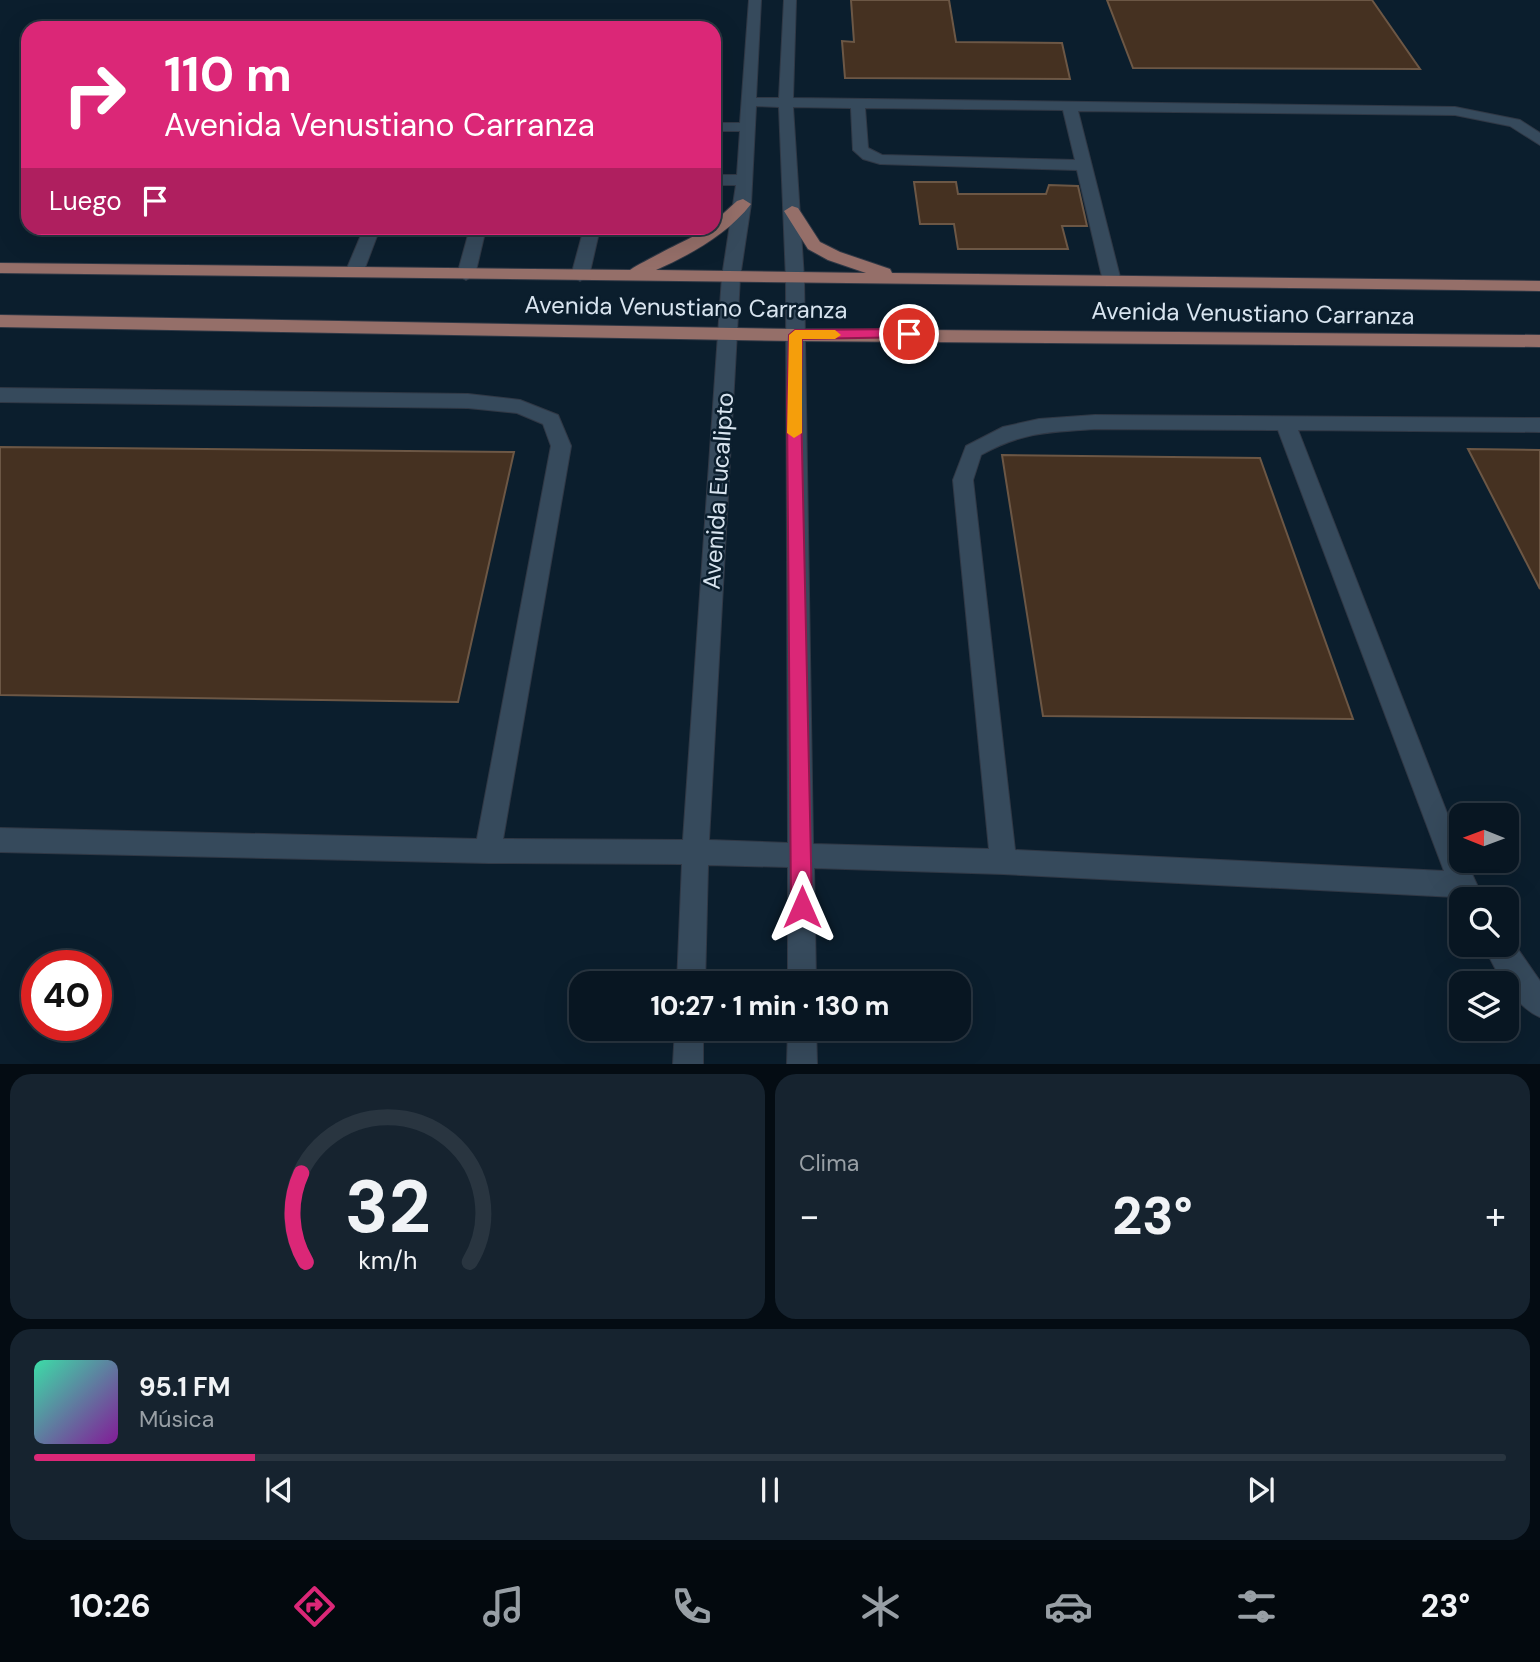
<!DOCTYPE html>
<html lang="es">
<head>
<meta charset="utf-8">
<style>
	:root { --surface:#081622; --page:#16232f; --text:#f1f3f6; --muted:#989fa5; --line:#293540; --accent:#db2777 }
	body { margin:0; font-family:"DM Sans",sans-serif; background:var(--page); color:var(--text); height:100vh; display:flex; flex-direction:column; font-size:26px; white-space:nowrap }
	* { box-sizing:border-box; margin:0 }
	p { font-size:23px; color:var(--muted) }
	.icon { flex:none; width:38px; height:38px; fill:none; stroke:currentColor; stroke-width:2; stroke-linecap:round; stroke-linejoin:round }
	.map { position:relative; height:1064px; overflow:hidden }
	.side { display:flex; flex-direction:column; gap:10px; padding:10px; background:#040c13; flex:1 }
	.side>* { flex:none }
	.banner { position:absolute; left:21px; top:21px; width:700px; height:214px; border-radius:21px; box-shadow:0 7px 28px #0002,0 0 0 2px var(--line); background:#db2777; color:#fff; overflow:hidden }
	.needle { width:46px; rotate:271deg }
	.tools { position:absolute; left:1449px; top:803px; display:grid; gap:14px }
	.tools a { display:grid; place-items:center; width:70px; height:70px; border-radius:14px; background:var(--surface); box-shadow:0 7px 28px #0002,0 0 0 2px var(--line); font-size:35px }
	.speed { position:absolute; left:21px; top:950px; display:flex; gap:14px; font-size:35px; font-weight:700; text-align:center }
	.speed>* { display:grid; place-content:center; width:91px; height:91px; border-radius:50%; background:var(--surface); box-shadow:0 7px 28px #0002,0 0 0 2px var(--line); line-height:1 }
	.speed .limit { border:10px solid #d22; background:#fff; color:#111 }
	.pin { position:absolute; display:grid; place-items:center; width:60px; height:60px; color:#fff; margin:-30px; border:4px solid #fff; border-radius:50%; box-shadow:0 2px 7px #0007 }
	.me { position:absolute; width:77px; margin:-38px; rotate:0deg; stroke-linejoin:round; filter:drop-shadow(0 0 5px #0008) }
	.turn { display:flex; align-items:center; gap:24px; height:147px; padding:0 28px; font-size:32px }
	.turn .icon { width:91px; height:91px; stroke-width:2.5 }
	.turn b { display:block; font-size:49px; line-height:60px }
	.then { display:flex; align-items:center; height:66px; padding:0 28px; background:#0003; gap:14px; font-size:26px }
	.big { font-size:52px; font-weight:800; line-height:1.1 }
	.side .tile { flex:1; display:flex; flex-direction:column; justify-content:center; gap:10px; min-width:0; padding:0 24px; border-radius:21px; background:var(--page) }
	.side .dial { align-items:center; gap:0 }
	.dial svg { height:182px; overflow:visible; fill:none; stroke:var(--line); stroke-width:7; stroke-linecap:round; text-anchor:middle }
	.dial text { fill:var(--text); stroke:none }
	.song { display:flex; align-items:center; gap:21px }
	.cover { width:84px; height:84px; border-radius:10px; background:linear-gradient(135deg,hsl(160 70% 55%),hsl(290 70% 35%)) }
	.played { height:7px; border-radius:4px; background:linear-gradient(90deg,var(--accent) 15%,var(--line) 15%) }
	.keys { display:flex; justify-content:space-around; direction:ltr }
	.heat { display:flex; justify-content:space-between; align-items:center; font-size:38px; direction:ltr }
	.side .tiles { flex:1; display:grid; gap:10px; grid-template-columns:1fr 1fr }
	.tile:last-child { grid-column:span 2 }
	.trip { position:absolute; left:569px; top:971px; width:402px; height:70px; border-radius:21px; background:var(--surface); box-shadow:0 7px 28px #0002,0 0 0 2px var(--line); font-weight:800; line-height:70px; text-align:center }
	.dock { display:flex; height:112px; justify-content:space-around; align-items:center; background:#03090e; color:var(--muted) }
	.dock .icon { width:49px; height:49px }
	.dock .selected { color:var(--accent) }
	.dock b { font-size:32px; color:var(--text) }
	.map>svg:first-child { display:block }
	.building { fill:#453121; stroke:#6c5745; stroke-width:2 }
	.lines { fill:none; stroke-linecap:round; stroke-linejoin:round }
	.minor-casing { stroke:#303845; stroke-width:2 }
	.major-casing { stroke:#303845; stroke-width:2 }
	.minor { fill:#364a5c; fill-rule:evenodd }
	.major { fill:#956f69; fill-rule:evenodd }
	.route { fill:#db2777; stroke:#8e194d; stroke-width:2 }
	.slow { fill:#f59e0b }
	.labels { text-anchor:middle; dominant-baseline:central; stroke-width:5; stroke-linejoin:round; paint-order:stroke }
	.street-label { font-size:24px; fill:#d8e4ef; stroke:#0b1e2d }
</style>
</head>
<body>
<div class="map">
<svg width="1540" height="1064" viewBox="0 0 1540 1064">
	<rect width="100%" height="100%" fill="#0b1e2d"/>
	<!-- building -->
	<g class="building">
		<path d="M851,0H949L956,42L1062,43L1070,79L845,78L842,41L854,42Z"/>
		<path d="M1107,0H1372L1420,69L1133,68Z"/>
		<path d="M914,182H956L958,194H1046L1049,185L1078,186L1087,226H1062L1068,249H958L954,224H920Z"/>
		<path d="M0,447L514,452L458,702L0,695Z"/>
		<path d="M1468,449L1540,450V589Z"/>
		<path d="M1002,455L1260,458L1353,719L1043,716Z"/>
	</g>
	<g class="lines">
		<!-- minor casing -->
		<g class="minor-casing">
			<g id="minor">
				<path d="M749,0H761L756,98H779L784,0H796L793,98L1455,107L1520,120L1540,133V145L1510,126L1455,115L1078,111L1121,281L1112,286L1103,281L1077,170L880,164L863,159L853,150L851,108L793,107L804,279L813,844L989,849L953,480L966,446L1003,427L1039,419L1095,415L1540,418V432L1298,430L1461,849V861H1466L1484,900H1461V909L1455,897L1003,874L814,868L816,984H788V867L708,865L705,984H677L682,864L488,863L0,852V828L477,839L551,446L543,424L517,413L468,408L0,402V388L468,394L520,400L558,415L571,446L503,839L683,840L722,277L736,185H714V175H737L740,131H714V123H740ZM756,106L779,107L786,279L788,843L709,840L740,277L751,204ZM865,108L1063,110L1075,160L882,155L868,148ZM1095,429L1278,430L1444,871L1015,850L973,480L981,455C1022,432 1049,432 1095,429Z"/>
				<path d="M364,228H380L363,273L360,277H348L345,273Z"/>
				<path d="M470,228H486L475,275L466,280L457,275Z"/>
				<path d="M584,228H600L589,276L580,281L571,276Z"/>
				<path d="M1508,935L1540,981V1017C1515,1007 1494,969 1484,945H1507Z"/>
				<path d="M675,1029H703V1064H673Z"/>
				<path d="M788,1029H816L817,1064H787Z"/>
			</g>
		</g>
		<!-- major casing -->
		<g class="major-casing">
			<g id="major">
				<path d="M743,199L751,204C728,234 690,255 656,270L866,273L828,260L808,249L784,211L792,206L798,208L820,242L840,252L890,269L892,273L1540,281V291L0,273V263L630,270C638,264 708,228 714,228V222L737,201Z"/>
				<path d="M0,315L795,329L1540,335V347L795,341L0,327Z"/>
			</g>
		</g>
		<!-- minor -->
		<use href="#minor" class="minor"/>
		<!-- major -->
		<use href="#major" class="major"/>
	</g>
	<!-- route -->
	<path class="route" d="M909,329L914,331V337L802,339L801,402L812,907L809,914L802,917L794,914L791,907L787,402L789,335L795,330Z"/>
	<!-- slow -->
	<path class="slow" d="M795,330H835L841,335L835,339H802V433L794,438L787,433L789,335Z"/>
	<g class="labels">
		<!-- street labels -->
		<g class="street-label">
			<text transform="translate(686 307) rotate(1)">Avenida Venustiano Carranza</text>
			<text transform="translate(1253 313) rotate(1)">Avenida Venustiano Carranza</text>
			<text transform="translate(718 491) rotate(-86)">Avenida Eucalipto</text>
		</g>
	</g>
</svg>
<div class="tools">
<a><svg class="needle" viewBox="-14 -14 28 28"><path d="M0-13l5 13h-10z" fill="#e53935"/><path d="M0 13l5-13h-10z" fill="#989fa5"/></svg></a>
<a><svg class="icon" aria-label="search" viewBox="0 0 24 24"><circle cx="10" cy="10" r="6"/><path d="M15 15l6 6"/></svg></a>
<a><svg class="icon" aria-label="layers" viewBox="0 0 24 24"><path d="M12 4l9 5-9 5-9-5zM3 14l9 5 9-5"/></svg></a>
</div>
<div class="speed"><div class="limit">40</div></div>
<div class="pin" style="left:909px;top:334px;background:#d93025"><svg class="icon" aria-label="arrive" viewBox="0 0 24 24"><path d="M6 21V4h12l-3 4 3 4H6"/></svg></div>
<svg class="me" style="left:802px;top:907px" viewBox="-20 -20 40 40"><path d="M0-17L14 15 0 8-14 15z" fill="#db2777" stroke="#fff" stroke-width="4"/></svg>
<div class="trip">10:27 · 1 min · 130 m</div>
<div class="banner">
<div class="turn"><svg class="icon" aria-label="right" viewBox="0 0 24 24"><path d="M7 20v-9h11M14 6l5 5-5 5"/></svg><div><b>110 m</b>Avenida Venustiano Carranza</div></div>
<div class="then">Luego<svg class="icon" aria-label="arrive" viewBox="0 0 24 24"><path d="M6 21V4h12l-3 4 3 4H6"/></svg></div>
</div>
</div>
<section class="side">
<div class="tiles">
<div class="tile dial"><svg viewBox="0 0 100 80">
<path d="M14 69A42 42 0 1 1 86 69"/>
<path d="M14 69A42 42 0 0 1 12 30" stroke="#db2777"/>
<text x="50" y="56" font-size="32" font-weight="700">32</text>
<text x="50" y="72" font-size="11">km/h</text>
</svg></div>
<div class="tile"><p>Clima</p>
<div class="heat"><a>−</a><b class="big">23°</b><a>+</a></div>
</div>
<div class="tile">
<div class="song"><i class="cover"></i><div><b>95.1 FM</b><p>Música</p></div></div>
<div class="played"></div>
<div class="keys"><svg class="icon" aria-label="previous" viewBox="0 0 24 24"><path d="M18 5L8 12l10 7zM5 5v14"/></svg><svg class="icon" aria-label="pause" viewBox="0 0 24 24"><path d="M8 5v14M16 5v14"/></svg><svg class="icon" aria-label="next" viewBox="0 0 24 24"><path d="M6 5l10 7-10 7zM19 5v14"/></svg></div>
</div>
</div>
</section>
<nav class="dock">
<b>10:26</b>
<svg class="icon selected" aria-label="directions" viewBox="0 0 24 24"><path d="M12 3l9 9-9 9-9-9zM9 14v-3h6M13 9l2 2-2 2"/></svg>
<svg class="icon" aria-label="music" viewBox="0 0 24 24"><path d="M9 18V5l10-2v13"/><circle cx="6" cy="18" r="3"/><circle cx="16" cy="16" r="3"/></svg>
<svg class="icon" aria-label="phone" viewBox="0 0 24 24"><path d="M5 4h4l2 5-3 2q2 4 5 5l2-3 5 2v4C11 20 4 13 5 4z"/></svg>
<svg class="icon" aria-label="climate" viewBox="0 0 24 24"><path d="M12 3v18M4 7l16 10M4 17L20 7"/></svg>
<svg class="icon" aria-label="car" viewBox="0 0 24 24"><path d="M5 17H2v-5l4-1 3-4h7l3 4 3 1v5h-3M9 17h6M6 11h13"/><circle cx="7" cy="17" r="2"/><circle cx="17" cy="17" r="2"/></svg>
<svg class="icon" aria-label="filters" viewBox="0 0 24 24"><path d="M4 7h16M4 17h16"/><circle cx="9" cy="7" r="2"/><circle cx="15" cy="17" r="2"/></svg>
<b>23°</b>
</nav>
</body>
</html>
